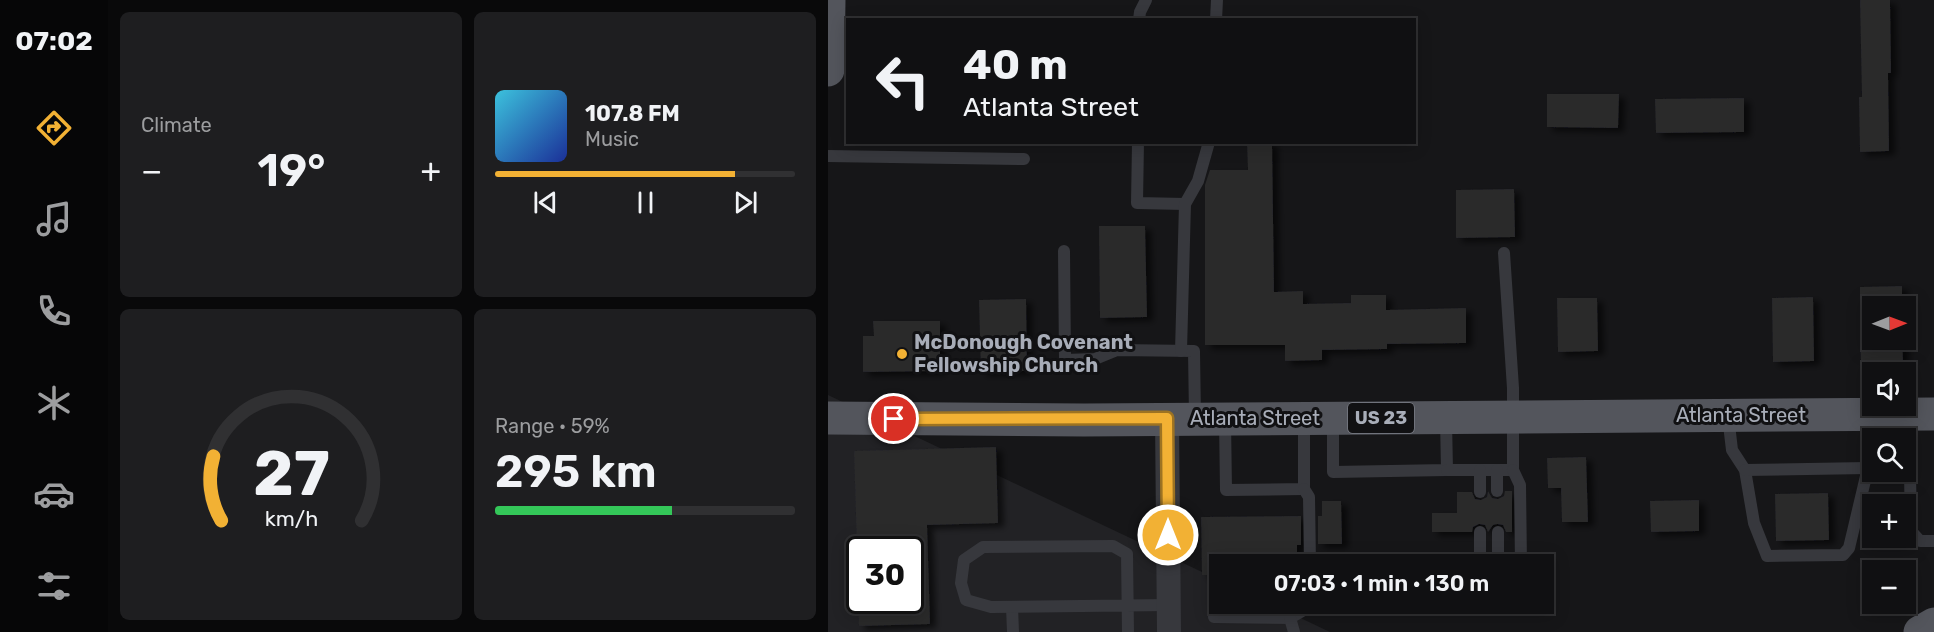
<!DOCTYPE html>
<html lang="en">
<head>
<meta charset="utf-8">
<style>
	:root { --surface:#101012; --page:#1e1e20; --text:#f1f3f6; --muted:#9c9d9f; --line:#303032; --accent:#f2b134 }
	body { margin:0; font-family:Rubik,sans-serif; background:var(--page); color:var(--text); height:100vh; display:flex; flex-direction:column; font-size:22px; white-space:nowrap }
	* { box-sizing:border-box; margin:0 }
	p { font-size:20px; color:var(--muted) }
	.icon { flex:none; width:33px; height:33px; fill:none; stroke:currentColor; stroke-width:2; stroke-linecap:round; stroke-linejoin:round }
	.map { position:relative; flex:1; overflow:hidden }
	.drawer { display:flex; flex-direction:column; gap:12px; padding:12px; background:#09090a; width:720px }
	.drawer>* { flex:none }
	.banner { position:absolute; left:18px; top:18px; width:570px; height:126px; border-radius:0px; box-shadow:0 3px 15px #0003,0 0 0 2px var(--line); background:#101012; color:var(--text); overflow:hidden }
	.needle { width:39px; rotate:89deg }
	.fabs { position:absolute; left:1034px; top:296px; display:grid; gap:12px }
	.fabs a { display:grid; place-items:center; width:54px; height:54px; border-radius:0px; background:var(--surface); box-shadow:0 3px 15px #0003,0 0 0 2px var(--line); font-size:30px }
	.speed { position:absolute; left:18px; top:536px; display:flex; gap:12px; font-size:30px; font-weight:700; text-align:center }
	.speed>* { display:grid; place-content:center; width:78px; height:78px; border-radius:50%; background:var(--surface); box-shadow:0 3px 15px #0003,0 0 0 2px var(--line); line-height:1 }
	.speed .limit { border:3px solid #111; border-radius:9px; background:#fff; color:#111 }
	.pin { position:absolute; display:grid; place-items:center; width:51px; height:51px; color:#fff; margin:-26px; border:3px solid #fff; border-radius:50%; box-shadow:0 2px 6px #0007 }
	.me { position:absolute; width:66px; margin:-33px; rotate:0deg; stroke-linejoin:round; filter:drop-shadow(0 0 4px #0008) }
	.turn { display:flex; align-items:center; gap:21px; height:126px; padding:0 18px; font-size:27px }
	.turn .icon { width:78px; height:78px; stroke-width:2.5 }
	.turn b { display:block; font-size:42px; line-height:51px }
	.big { font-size:45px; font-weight:600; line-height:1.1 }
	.drawer .widget { flex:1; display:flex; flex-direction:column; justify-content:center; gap:9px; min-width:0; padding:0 21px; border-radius:9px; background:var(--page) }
	.drawer .dial { align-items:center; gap:0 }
	.dial svg { height:156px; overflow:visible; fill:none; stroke:var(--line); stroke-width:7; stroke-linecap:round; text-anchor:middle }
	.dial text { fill:var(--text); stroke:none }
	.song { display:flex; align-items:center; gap:18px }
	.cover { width:72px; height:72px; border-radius:9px; background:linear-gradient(135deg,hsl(190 70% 55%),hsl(230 70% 35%)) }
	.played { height:6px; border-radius:3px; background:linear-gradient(90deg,var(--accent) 80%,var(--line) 80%) }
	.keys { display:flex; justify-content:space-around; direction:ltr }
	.heat { display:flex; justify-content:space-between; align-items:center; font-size:33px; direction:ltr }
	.charge { height:9px; border-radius:4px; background:linear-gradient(90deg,#34c759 59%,var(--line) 0) }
	.drawer .tiles { flex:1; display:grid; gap:12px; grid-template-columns:repeat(2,1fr) }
	.trip { position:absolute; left:381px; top:554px; width:345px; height:60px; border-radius:0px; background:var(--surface); box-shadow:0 3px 15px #0003,0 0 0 2px var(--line); font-weight:600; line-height:60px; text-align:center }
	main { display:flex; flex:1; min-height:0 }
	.menu { display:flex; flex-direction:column; width:108px; justify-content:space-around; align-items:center; background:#060607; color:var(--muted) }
	.menu .icon { width:42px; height:42px }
	.menu .current { color:var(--accent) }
	.menu b { font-size:27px; color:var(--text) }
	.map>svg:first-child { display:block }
	.built { fill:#222225; fill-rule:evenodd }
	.building { fill:#29292c; filter:url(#shadow) }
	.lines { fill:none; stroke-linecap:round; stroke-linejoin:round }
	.lane { stroke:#37383d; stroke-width:12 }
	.street { stroke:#37383d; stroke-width:24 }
	.primary { stroke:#53555c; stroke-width:33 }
	.route-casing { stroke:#9d7322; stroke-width:15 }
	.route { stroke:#f2b134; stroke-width:10 }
	.poi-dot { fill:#f2b134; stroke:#111113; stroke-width:2 }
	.labels { text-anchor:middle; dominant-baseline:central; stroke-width:6; stroke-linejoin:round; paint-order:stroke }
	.shield { fill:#111113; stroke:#7b7e86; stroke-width:1.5 }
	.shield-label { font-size:18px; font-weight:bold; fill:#a8adb8 }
	.poi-label { font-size:20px; font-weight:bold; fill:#a8adb8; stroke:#111113; text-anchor:start }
	.street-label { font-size:20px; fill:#a8adb8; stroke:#111113 }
</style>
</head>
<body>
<main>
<nav class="menu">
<b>07:02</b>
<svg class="icon current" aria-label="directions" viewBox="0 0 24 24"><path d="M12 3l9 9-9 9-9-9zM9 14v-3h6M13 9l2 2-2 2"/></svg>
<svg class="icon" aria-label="music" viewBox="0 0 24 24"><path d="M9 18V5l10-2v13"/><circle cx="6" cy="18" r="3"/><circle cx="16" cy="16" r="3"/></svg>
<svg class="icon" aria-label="phone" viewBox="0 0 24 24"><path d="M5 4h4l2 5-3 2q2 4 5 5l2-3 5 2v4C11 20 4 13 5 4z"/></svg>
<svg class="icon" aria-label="climate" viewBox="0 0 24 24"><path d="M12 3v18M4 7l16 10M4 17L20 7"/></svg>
<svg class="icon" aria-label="car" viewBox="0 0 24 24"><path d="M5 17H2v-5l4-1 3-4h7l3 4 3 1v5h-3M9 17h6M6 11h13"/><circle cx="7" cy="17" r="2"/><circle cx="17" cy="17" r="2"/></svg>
<svg class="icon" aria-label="filters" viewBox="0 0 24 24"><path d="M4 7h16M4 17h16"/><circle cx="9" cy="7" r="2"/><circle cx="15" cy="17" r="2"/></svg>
</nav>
<section class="drawer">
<div class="tiles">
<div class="widget"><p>Climate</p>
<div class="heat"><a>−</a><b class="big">19°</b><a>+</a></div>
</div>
<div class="widget">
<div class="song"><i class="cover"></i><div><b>107.8 FM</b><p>Music</p></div></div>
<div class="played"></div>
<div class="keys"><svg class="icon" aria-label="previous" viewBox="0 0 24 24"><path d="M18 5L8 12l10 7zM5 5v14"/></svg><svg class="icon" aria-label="pause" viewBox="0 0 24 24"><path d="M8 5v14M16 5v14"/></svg><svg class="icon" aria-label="next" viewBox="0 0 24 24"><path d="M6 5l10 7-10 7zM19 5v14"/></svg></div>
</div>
<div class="widget dial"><svg viewBox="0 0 100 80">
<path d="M14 69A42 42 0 1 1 86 69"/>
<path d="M14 69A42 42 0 0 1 10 36" stroke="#f2b134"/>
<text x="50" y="56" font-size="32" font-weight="700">27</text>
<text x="50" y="72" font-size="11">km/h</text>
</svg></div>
<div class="widget"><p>Range · 59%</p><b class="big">295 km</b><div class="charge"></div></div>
</div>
</section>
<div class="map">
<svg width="1106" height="632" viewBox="0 0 1106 632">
	<defs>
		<filter id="shadow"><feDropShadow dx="6" dy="4" stdDeviation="3" flood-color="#0009"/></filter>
	</defs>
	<rect width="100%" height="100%" fill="#161618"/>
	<!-- built -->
	<path class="built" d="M0,395L391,580L392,603H441L502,632H0ZM32,549H82V600H32Z"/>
	<!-- building -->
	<g class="building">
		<path d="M1032,0H1062L1063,73H1060L1061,151L1032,152L1031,97H1034Z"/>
		<path d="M719,94H791L790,128L719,127Z"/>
		<path d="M916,98V132L828,133L827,99Z"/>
		<path d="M419,142H444L446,292L475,291V304L523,303V295H558V310L638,308V343L559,344V349L494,350V360L457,361V345H377V185L382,170H420Z"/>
		<path d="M686,189L687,237L628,238V190Z"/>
		<path d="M271,226H317L319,317L272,318Z"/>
		<path d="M1074,286V306H1032V287Z"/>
		<path d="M985,297L986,361L945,362L944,298Z"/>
		<path d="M729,298H769L770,351L730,352Z"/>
		<path d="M198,299L199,371L153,372L151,300Z"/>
		<path d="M45,321H112V371L35,372V336H46Z"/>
		<path d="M1032,339H1074L1075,361H1033Z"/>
		<path d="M168,447L170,523L99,525L102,624L31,626L30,600H82V549H29L26,451Z"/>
		<path d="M758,457L760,522H734L733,488H720L719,458Z"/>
		<path d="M660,491L664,498L670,499L676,496L677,491H684V532H678L675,525L669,524L665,525L660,532L657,525L651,524L645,527L644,532H604V513H629V492H644L647,499L653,500L659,497Z"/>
		<path d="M1000,493L1001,540L948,541L947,494Z"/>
		<path d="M871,500V531L823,532L822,501Z"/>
		<path d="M494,501H513L514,544H490V516H494Z"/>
		<path d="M473,516V545H469V564H392V575H374L373,517Z"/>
	</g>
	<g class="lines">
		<!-- lane -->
		<g class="lane">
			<path d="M311,20L312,12L318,0"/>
			<path d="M388,20L389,0"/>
			<path d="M310,142L309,203L357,204"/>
			<path d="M0,156L196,159"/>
			<path d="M236,251L237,360L267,359L289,350L366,351L367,417"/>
			<path d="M353,351L357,204L370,181L381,142"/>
			<path d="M1081,415L1083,531L1092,541H1106"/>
			<path d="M900,416L904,450L917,470L926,523L939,556L1015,555L1021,548L1044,451"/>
			<path d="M505,419V472L619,470L618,420"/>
			<path d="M397,420L398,490L476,489V421"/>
			<path d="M1045,438L1046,415"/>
			<path d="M619,470H685V388L676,253"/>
			<path d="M652,470V492"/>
			<path d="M669,470V491"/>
			<path d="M685,470L692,485L693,564"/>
			<path d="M917,470L1039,468"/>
			<path d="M476,489L481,497L482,564"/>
			<path d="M652,532V564"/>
			<path d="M670,532V564"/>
			<path d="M184,607L185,632"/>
			<path d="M386,617L462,618L474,611L482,603"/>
			<path d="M462,618L466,632"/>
			<path d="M300,632L299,554L285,546L155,547L136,560L133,583L138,600L163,607L341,605"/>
		</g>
		<!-- street -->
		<path class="street" d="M339,418L341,632"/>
		<!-- primary -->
		<g class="primary">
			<path d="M0,70L1,0"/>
			<path d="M0,418L256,420L1106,414"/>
			<path d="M1092,632L1106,624"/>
		</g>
	</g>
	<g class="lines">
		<!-- route casing -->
		<g class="route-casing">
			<path id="route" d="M66,419L339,418L340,535"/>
		</g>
		<!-- route -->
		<use href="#route" class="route"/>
	</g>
	<!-- markers -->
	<circle class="poi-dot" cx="74" cy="354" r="6"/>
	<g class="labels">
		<!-- shield labels -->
		<rect class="shield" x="520" y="403" width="66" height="30" rx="4.5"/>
		<g class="shield-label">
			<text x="553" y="418">US 23</text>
		</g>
		<!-- poi labels -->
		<g class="poi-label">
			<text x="86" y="342">McDonough Covenant<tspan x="86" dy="23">Fellowship Church</tspan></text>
		</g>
		<!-- street labels -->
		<g class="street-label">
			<text x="913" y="415">Atlanta Street</text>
			<text x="427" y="418">Atlanta Street</text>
		</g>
	</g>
</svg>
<div class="fabs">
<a><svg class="needle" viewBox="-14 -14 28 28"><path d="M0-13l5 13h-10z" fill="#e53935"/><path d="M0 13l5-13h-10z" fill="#9c9d9f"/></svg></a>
<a><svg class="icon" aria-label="sound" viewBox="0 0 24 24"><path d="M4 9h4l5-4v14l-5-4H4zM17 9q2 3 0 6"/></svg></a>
<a><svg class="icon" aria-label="search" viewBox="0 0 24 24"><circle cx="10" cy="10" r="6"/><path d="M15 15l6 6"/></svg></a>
<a>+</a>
<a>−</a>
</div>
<div class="speed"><div class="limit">30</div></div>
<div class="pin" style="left:66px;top:419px;background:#d93025"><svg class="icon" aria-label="arrive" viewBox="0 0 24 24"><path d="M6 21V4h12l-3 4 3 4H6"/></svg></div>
<svg class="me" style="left:340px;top:535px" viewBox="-20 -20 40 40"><circle r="17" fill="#f2b134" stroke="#fff" stroke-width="3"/><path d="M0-11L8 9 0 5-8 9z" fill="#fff"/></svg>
<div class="trip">07:03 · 1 min · 130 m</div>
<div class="banner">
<div class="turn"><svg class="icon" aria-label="left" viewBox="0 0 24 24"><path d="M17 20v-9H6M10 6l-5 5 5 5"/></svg><div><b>40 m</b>Atlanta Street</div></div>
</div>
</div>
</main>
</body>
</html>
